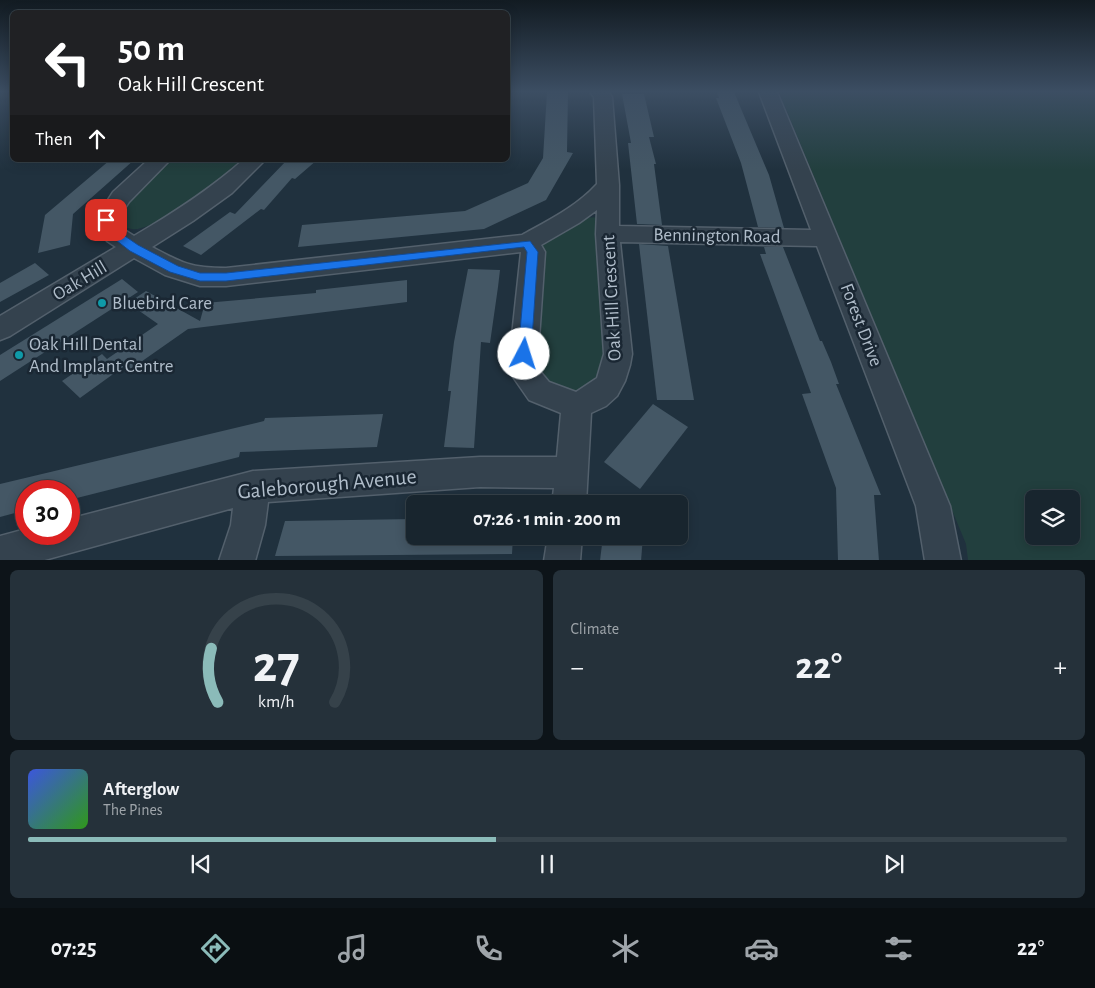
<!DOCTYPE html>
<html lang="en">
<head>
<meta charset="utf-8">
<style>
	:root { --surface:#18252e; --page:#25313a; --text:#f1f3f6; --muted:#9fa5aa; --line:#36424a; --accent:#8bbbb9 }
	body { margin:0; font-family:"Alegreya Sans",sans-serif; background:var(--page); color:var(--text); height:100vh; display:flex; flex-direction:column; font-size:19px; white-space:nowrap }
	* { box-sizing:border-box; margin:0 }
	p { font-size:16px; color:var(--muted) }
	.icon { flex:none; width:28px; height:28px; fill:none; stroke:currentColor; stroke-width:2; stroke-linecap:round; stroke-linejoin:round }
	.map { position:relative; height:560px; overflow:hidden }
	.panel { display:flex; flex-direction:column; gap:10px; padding:10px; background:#0d1419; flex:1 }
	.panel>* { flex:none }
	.hud { position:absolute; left:10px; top:10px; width:500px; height:152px; border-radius:8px; box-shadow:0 2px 12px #0003,0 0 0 1px var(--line); background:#202124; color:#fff; overflow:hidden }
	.buttons { position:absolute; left:1025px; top:490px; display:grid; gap:10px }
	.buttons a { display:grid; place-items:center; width:55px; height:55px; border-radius:8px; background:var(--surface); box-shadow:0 2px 12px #0003,0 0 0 1px var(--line); font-size:25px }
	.speed { position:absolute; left:15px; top:480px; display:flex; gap:10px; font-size:25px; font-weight:700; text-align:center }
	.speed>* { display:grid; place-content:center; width:65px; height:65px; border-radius:50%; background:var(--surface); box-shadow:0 2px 12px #0003,0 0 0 1px var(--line); line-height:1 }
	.speed .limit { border:8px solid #d22; background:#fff; color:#111 }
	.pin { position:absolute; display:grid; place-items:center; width:42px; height:42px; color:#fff; margin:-21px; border-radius:10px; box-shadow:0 2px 8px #0006 }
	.me { position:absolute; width:55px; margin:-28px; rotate:5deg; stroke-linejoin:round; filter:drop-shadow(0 0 4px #0008) }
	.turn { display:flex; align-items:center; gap:18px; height:105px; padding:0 25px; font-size:22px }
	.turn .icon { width:65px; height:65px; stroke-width:2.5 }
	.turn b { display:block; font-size:35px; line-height:42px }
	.then { display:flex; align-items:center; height:48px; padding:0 25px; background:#0003; gap:10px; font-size:19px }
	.big { font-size:38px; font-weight:700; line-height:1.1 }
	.panel .widget { flex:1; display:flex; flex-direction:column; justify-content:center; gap:8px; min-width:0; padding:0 18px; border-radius:8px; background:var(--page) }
	.panel .dial { align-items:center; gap:0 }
	.dial svg { height:130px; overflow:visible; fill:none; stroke:var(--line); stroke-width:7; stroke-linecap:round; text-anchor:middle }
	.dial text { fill:var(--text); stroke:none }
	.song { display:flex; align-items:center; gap:15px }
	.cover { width:60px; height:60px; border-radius:8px; background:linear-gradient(135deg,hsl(230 70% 55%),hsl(110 70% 35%)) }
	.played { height:5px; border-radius:2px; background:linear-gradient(90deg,var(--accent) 45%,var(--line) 45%) }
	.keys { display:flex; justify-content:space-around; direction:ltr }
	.heat { display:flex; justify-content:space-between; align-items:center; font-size:28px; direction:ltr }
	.panel .tiles { flex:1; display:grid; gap:10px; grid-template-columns:1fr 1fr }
	.widget:last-child { grid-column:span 2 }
	.trip { position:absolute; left:406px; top:495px; width:282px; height:50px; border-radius:8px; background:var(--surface); box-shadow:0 2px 12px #0003,0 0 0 1px var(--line); font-weight:700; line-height:50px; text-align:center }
	.tab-bar { display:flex; height:80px; justify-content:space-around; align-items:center; background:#0a0f12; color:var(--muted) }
	.tab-bar .icon { width:35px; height:35px }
	.tab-bar .active { color:var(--accent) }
	.tab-bar b { font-size:22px; color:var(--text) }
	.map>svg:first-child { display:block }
	.green { fill:#223f3e; fill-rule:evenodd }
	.building { fill:#445765 }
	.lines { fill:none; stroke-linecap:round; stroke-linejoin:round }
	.street-casing { stroke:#53606c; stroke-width:3 }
	.street { fill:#34424e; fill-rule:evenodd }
	.route { fill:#1a73e8; stroke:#114b97 }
	.culture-dot { fill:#0f9aa8; stroke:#1a2733; stroke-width:2 }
	.labels { text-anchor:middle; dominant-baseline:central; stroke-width:5; stroke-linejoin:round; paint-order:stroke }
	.street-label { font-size:19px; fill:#b0bdca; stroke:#1a2733 }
	.poi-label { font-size:19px; fill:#b0bdca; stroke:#1a2733; text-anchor:start }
	.near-street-label { font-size:22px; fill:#b0bdca; stroke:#1a2733 }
</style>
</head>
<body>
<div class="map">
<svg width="1095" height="561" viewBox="0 0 1095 561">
	<rect width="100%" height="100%" fill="#20313e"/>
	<!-- green -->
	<g class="green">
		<path d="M779,92H1095V560H968L966,544ZM1034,499H1071V536H1034Z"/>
		<path d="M167,160H241C215,182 174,220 141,228C133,231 126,228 119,224L116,215Z"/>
		<path d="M608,217L618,354L595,398L539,391L533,252L571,218Z"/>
	</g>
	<!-- building -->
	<g class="building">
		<path d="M547,92H568L567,152L573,153L546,200L484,229L298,247L302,225L465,211L528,183L543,158Z"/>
		<path d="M717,92H734L769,175L784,228L758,227L741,163L716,98H719Z"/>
		<path d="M622,94H644L654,137H649L656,164H654L662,225L637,224L628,143H631Z"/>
		<path d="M110,160H134L73,214L70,245L38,253L45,215Z"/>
		<path d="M287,160H317L295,179L292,178L264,210L261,209L201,255L183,246L230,212L235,214Z"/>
		<path d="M639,244L668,246L694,400H657Z"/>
		<path d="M764,247H783L820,341H822L831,362L839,384H836L881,495H874L879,561H838L836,488L802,394L811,393L760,254H766Z"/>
		<path d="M35,263L49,275L0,302V283Z"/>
		<path d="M468,269L500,270L498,287L490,343L481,342L474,448L444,447L451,391H448L454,342Z"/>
		<path d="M122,279L138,292L0,381V355Z"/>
		<path d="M407,280V302L188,329L128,371L123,367L80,398L62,381L102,354L107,359L158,324L128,303L146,291L200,321L205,303L316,293V290Z"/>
		<path d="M653,404L688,427L640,489L604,462Z"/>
		<path d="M383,414L377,447L240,452L239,457L69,500V491H26V510L0,517V484L264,421L265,418Z"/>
		<path d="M415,519V536H513L512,554L275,556L285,521Z"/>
		<path d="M603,536H643L641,561H600Z"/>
	</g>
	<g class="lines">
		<!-- street casing -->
		<g class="street-casing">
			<g id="street">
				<path d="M590,92H608L612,97L619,185V226L811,230L759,92H777L950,506L961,561H925L916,506L817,246L620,242L632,354L630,365L625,381L617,396L606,406L591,413L586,504H552L554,488L480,487L268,502L265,525L255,561H219L231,525L233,508L41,561H0V536L26,529V534H69V519L253,471L480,457H557L561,413L529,400L511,374L510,354L521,252L226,286H200L165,275L134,258L10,336L0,340V316L116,247L107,241L95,220L113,192L148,160H170L129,202L117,220L123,229L134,236C173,213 209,190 243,160H265L232,193L193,221L152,247C182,263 191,268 226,268L522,235C549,220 576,207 597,184L594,97ZM597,210L596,234L604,354L597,378L576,392L549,382L539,370L538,354L545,252L541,245L579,223Z"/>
				<path d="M548,536H582L580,561H544Z"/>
			</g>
		</g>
		<!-- street -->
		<use href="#street" class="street"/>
	</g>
	<!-- sky -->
	<linearGradient id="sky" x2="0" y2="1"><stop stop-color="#121b22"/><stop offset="0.54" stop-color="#3c4e63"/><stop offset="1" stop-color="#3c4e63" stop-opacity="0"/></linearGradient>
	<rect width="1095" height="170" fill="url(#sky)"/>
	<!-- route -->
	<path class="route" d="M106,216L109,217L119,232L138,245L178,266L200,273H226L530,241L538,252L531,354L529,357L524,359L520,357L518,354L527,252L524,247L226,281H200L170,272L130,251L112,237L101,220Z"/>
	<!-- markers -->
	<g class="culture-dot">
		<circle cx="102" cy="303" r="5"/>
		<circle cx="19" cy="355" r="5"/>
	</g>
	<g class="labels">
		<!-- street labels -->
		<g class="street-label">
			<text transform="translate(717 236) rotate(1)">Bennington Road</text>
			<text transform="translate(80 281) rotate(-31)">Oak Hill</text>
			<text transform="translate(612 298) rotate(-93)">Oak Hill Crescent</text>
			<text transform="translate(861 325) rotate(69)">Forest Drive</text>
		</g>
		<!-- poi labels -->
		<g class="poi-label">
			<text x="112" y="303">Bluebird Care</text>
			<text x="29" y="344">Oak Hill Dental<tspan x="29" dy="22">And Implant Centre</tspan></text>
		</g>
		<!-- near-street labels -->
		<g class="near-street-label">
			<text transform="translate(327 484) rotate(-5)">Galeborough Avenue</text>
		</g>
	</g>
</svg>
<div class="buttons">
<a><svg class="icon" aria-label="layers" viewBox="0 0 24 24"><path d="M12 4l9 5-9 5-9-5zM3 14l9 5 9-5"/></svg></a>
</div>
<div class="speed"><div class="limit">30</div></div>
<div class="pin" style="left:106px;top:220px;background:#d93025"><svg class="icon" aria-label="arrive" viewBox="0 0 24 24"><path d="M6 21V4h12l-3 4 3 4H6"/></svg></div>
<svg class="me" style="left:524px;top:354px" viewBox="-20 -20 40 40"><circle r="19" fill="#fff"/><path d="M0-13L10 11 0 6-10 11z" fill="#1a73e8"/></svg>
<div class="trip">07:26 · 1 min · 200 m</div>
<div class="hud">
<div class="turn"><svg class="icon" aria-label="left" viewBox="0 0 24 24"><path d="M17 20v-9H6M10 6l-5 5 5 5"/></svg><div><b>50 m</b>Oak Hill Crescent</div></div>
<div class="then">Then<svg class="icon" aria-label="ahead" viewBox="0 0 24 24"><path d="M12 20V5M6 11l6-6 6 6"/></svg></div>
</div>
</div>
<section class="panel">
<div class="tiles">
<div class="widget dial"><svg viewBox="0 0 100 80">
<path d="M14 69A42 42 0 1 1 86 69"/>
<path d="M14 69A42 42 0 0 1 10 36" stroke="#8bbbb9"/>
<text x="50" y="56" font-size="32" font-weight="700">27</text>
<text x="50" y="72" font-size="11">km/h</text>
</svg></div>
<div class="widget"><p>Climate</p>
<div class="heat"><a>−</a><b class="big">22°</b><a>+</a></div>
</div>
<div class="widget">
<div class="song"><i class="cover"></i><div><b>Afterglow</b><p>The Pines</p></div></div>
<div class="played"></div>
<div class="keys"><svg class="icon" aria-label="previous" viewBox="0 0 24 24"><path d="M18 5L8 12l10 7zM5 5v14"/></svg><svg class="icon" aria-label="pause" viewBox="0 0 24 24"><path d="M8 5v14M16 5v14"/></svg><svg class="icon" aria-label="next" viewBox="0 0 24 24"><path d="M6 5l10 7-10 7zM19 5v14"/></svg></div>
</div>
</div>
</section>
<nav class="tab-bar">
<b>07:25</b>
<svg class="icon active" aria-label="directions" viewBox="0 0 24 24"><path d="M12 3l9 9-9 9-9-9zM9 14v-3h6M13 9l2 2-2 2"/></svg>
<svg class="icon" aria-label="music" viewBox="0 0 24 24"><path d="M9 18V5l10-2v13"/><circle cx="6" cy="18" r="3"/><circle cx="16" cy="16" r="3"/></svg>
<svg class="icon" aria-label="phone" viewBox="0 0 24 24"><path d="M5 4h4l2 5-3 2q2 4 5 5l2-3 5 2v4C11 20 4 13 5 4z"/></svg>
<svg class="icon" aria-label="climate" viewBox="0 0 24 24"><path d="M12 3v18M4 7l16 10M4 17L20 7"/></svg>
<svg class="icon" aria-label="car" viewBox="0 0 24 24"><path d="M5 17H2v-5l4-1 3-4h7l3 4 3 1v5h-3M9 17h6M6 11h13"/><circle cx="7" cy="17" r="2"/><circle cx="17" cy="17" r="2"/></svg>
<svg class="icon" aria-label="filters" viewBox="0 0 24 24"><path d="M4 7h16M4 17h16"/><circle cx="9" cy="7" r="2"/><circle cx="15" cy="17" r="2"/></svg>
<b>22°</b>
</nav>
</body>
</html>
